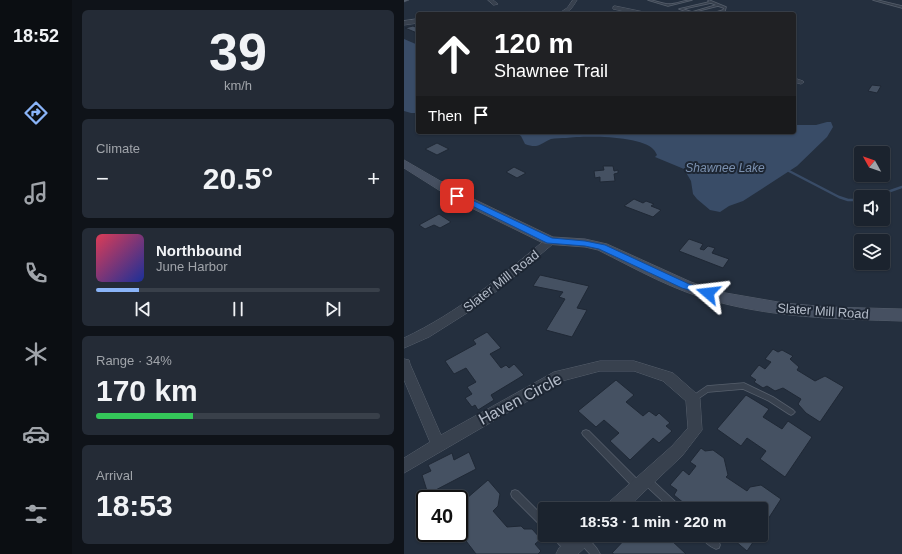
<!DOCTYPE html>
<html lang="en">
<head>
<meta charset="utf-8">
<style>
	:root { --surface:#1b232e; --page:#242b36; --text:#f1f3f6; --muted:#a0a4aa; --line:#39404a; --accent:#8ab4f8 }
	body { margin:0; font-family:Arial,sans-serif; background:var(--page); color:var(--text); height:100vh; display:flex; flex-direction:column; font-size:15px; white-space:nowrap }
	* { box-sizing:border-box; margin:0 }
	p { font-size:13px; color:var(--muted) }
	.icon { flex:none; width:22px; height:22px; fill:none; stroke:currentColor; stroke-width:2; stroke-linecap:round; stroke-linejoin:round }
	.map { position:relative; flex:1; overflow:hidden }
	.details { display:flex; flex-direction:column; gap:10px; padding:10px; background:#0f1319; width:332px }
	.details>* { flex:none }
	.hud { position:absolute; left:12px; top:12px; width:380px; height:122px; border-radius:4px; box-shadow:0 1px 3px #0004,0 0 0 1px var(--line); background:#202124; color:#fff; overflow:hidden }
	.needle { width:26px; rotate:310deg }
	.buttons { position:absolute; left:450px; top:146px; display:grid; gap:8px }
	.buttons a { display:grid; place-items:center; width:36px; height:36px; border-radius:4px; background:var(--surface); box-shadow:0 1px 3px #0004,0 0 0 1px var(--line); font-size:20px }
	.speed { position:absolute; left:12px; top:490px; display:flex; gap:8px; font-size:20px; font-weight:700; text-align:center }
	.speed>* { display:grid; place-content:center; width:52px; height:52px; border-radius:50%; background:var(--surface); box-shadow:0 1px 3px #0004,0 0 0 1px var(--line); line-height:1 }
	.speed .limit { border:2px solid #111; border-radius:6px; background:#fff; color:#111 }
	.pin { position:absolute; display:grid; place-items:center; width:34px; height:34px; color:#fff; margin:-17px; border-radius:8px; box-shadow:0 2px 6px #0006 }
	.me { position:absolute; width:44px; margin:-22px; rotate:287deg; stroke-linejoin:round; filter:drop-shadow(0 0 3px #0008) }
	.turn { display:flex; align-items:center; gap:14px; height:84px; padding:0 12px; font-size:18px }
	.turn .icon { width:52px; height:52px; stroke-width:2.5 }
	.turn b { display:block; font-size:28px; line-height:34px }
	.then { display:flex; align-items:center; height:38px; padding:0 12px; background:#0003; gap:8px; font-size:15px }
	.big { font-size:30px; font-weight:700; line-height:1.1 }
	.details .widget { flex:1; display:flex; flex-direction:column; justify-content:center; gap:6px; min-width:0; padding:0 14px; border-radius:6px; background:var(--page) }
	.details .dial { align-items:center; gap:0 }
	.dial b { font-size:52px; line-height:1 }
	.song { display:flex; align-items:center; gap:12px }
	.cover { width:48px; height:48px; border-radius:6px; background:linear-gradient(135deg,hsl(350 70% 55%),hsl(230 70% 35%)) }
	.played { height:4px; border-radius:2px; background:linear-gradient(90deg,var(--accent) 15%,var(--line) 15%) }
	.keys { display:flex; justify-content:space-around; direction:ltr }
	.heat { display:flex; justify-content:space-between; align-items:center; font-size:22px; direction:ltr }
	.charge { height:6px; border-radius:3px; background:linear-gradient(90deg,#34c759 34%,var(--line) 0) }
	.trip { position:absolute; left:134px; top:502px; width:230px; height:40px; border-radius:4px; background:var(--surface); box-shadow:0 1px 3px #0004,0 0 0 1px var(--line); font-weight:700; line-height:40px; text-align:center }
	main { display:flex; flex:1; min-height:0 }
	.tab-bar { display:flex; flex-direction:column; width:72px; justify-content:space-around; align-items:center; background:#0b0e12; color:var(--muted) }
	.tab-bar .icon { width:28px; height:28px }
	.tab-bar .current { color:var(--accent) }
	.tab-bar b { font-size:18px; color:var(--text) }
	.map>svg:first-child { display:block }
	.water { fill:#394c67 }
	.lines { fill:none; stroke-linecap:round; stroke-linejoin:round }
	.stream { stroke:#394c67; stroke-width:2.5 }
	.building { fill:#455162; stroke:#1f2835 }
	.lane-casing { stroke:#565f6c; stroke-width:1.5 }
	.street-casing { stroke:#565f6c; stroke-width:1 }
	.secondary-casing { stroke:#565f6c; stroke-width:1 }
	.primary-casing { stroke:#414a57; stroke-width:1 }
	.lane { fill:#38414e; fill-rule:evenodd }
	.street { fill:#38414e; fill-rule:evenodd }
	.secondary { fill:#465061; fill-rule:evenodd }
	.primary { fill:#56606e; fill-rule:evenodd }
	.route { fill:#1a73e8; stroke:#114b97 }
	.labels { text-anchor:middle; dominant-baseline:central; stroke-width:4; stroke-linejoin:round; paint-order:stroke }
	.far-water-label { font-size:12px; font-style:italic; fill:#7c92b1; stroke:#1d2633 }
	.street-label { font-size:13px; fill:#b4bcc9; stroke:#1d2633 }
	.near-street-label { font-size:16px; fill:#b4bcc9; stroke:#1d2633 }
</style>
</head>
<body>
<main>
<nav class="tab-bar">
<b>18:52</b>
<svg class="icon current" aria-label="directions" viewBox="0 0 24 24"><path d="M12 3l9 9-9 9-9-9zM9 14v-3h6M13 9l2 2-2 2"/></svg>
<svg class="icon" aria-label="music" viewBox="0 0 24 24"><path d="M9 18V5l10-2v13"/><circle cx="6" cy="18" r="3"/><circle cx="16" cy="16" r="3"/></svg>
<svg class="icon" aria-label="phone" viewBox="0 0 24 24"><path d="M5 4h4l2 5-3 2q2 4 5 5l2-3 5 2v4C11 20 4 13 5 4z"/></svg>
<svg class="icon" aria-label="climate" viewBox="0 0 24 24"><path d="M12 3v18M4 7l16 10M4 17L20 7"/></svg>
<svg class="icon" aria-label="car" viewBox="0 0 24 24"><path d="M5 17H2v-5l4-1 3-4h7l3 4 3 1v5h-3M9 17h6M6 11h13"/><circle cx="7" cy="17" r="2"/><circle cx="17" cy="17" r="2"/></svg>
<svg class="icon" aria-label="filters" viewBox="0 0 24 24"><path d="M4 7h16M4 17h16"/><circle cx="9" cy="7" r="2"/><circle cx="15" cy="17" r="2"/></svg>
</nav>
<section class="details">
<div class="widget dial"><b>39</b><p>km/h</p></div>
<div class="widget"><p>Climate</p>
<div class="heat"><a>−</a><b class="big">20.5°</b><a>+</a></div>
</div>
<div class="widget">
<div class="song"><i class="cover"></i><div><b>Northbound</b><p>June Harbor</p></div></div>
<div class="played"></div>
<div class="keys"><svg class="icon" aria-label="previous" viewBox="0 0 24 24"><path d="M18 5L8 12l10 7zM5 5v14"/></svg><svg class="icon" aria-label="pause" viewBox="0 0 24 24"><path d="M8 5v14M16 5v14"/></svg><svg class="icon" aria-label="next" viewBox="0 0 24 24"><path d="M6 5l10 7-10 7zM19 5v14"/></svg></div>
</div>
<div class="widget"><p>Range · 34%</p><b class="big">170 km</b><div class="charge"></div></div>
<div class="widget"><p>Arrival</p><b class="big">18:53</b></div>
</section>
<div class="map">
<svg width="498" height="554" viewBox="0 0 498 554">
	<rect width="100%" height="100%" fill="#242f3e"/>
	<!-- water -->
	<g class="water">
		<path d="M0,39L14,45V52L12,53L14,56V113H7L0,111Z"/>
		<path d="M423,122H427L429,127L423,137L393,166L339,201L325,206L316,212L306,210L293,199L289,194L287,181L280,169L251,157L253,155C252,153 251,151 250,150C237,135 180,136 162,138C158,138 151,138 147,139C136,144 134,149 121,144L117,136L111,132H390V125H412Z"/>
	</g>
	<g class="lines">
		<!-- stream -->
		<g class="stream">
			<path d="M385,171L435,197L444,200H457"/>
			<path d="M469,197L498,187"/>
		</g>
	</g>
	<!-- building -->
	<g class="building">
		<path d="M9,26L14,28V35L11,34L13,33L1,28Z"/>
		<path d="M468,85L477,86L473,93L464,91Z"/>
		<path d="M33,143L45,149L33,155L21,149Z"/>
		<path d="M199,166H209L210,171L214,170V173L210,174L211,181L196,182V177L191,178L190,171L200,170Z"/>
		<path d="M110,167L122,173L113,178L102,172Z"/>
		<path d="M230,199L239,203L242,201L250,204L247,206L257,210L249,217L220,206Z"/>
		<path d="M35,214L47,222L36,228L30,225L21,229L15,225Z"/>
		<path d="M285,239L299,244L296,249L300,250L304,246L311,248L308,253L325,259L319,268L275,251Z"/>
		<path d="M136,275L185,286L173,308L183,310L168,337L142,330L161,299L155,297L159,292L129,286Z"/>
		<path d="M83,332L97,348L86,354L97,368L102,365L105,368L110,364L120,375L87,395L90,400L74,410L71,405L68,407L61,398L68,394L63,387L72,382L62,368L50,374L41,361L72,344L69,340Z"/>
		<path d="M369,349L374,352L378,350L389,356L386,359L395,367L393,370L411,381L421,376L440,387L416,422L402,413L394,404L397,399L379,388L371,391L363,386L359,388L350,382L352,380L346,376L355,365L361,369L367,362L361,359Z"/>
		<path d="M212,380L230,395L222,402L239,416L245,411L252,416L255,413L266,423L262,426L268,431L255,443L249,438L226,460L206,441L215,433L200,420L192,427L174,411Z"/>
		<path d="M342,395L365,409L359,417L378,429L384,421L408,437L381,477L356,459L362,451L343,438L337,446L313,429Z"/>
		<path d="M297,448L301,451L309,450L320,458L324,475L322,477L343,491L346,487L357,485L377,499L357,530V509H313L304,502L302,504L292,505L289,503L281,504L270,495L273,490L266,485L279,470L285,475L292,466L286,462Z"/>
		<path d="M65,452L72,469L24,494L18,475L27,471L24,465L48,453L50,460Z"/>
		<path d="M84,480L96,494L94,506L89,511L103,527L117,526L120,529H128L137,539L131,544L137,551L134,554H72L59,537L37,538L33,533H55V505Z"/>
		<path d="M247,501L256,509H240Z"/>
		<path d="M225,535H271L267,540L282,554H210L208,553Z"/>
		<path d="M324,535H354L343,551Z"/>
	</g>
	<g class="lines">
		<!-- lane casing -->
		<g class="lane-casing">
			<g id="lane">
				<path d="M244,0C250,0 256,3 263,4C271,5 280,0 288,0L264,6Z"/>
				<path d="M305,0L322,7L321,11L310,14H306L319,10L320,8L314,6L290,12L294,14H290L275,9L305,2L304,1ZM307,3L312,5L288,12L279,9Z"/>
				<path d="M469,0H473L498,6V8Z"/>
				<path d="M340,383L369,397L389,410L391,412L389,414L387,415L385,414L365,401L339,389L304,392L291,401L289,402L287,401L286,399L287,397L303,386Z"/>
				<path d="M182,430L185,431L236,482L237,485L236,488L233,489L230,488L179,435L178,433L179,431Z"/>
				<path d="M242,476L245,477L276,506L277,509H267L239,483L238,480L239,477Z"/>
				<path d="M111,490L114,491L141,518V528L138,527L108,497L107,494L108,491Z"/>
				<path d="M148,535H158L168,545L169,548L168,551L165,552C159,549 151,541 148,535Z"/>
				<path d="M297,535H307L315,542L316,545L315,548L312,549C306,547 299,541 297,535Z"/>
				<path d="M179,536C185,539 193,547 196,554H186L176,543L175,540L176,537Z"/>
			</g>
		</g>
		<!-- street casing -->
		<g class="street-casing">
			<g id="street">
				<path d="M84,0H89L94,4L90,5Z"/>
				<path d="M169,0H173C168,8 165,14 154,14L163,8Z"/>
				<path d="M211,6L240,12L243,14H233L209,9V7Z"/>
				<path d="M14,19V23L0,25V21Z"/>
				<path d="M390,78L399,81L400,82L397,84L390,82Z"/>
				<path d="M146,238L151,241L150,243L98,287L63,313L25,337L0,348V338C53,313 98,276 142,239Z"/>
				<path d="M0,359L5,360L6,364L37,435L150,372L196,361H230L269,373L294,395L296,399L298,430L278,456L222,509H202L204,503L268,446L284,428L282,401L259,381L230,371H196L158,381L0,473V458L26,442L0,380Z"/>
				<path d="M169,535H190L188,541L174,554H152L155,548Z"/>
			</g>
		</g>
		<!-- secondary casing -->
		<g class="secondary-casing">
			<path id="secondary" d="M0,160L57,193L149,237L181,239L203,244L287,282L316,292L380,303L424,307L498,309V321C436,319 374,318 314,302C272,292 232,269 194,250L181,247L141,244L49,199L0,168Z"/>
		</g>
		<!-- primary casing -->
		<g class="primary-casing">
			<path id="primary" d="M0,0H5L0,2Z"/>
		</g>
		<!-- lane -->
		<use href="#lane" class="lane"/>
		<!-- street -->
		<use href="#street" class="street"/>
		<!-- secondary -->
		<use href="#secondary" class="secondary"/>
		<!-- primary -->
		<use href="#primary" class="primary"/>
	</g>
	<!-- route -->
	<path class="route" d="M53,193L148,238L181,241L201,245L285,284L307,291L309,293L304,296L278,288L195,249L181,246L143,243L50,197L49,196Z"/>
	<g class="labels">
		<!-- far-water labels -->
		<g class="far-water-label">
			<text x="321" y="168">Shawnee Lake</text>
		</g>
		<!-- street labels -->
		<g class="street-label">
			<text transform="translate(97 281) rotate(-38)">Slater Mill Road</text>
			<text transform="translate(419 311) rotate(4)">Slater Mill Road</text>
		</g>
		<!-- near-street labels -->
		<g class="near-street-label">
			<text transform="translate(116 399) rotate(-28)">Haven Circle</text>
		</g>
	</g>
</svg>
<div class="buttons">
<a><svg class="needle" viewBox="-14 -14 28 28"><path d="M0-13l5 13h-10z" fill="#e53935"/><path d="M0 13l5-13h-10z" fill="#a0a4aa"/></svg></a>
<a><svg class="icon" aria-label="sound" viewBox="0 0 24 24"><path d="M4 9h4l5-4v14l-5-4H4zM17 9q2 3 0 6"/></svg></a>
<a><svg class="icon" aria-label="layers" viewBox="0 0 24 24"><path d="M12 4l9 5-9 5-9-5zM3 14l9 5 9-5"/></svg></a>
</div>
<div class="speed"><div class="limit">40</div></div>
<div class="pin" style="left:53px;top:196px;background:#d93025"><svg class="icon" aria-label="arrive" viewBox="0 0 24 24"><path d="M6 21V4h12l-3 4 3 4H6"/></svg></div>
<svg class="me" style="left:304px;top:293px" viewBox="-20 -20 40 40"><path d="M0-17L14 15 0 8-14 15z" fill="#1a73e8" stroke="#fff" stroke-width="4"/></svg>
<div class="trip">18:53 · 1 min · 220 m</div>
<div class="hud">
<div class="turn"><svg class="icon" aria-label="ahead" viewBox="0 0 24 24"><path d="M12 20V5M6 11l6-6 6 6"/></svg><div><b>120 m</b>Shawnee Trail</div></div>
<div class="then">Then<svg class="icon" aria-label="arrive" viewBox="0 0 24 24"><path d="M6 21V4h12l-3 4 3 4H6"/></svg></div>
</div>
</div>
</main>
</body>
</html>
